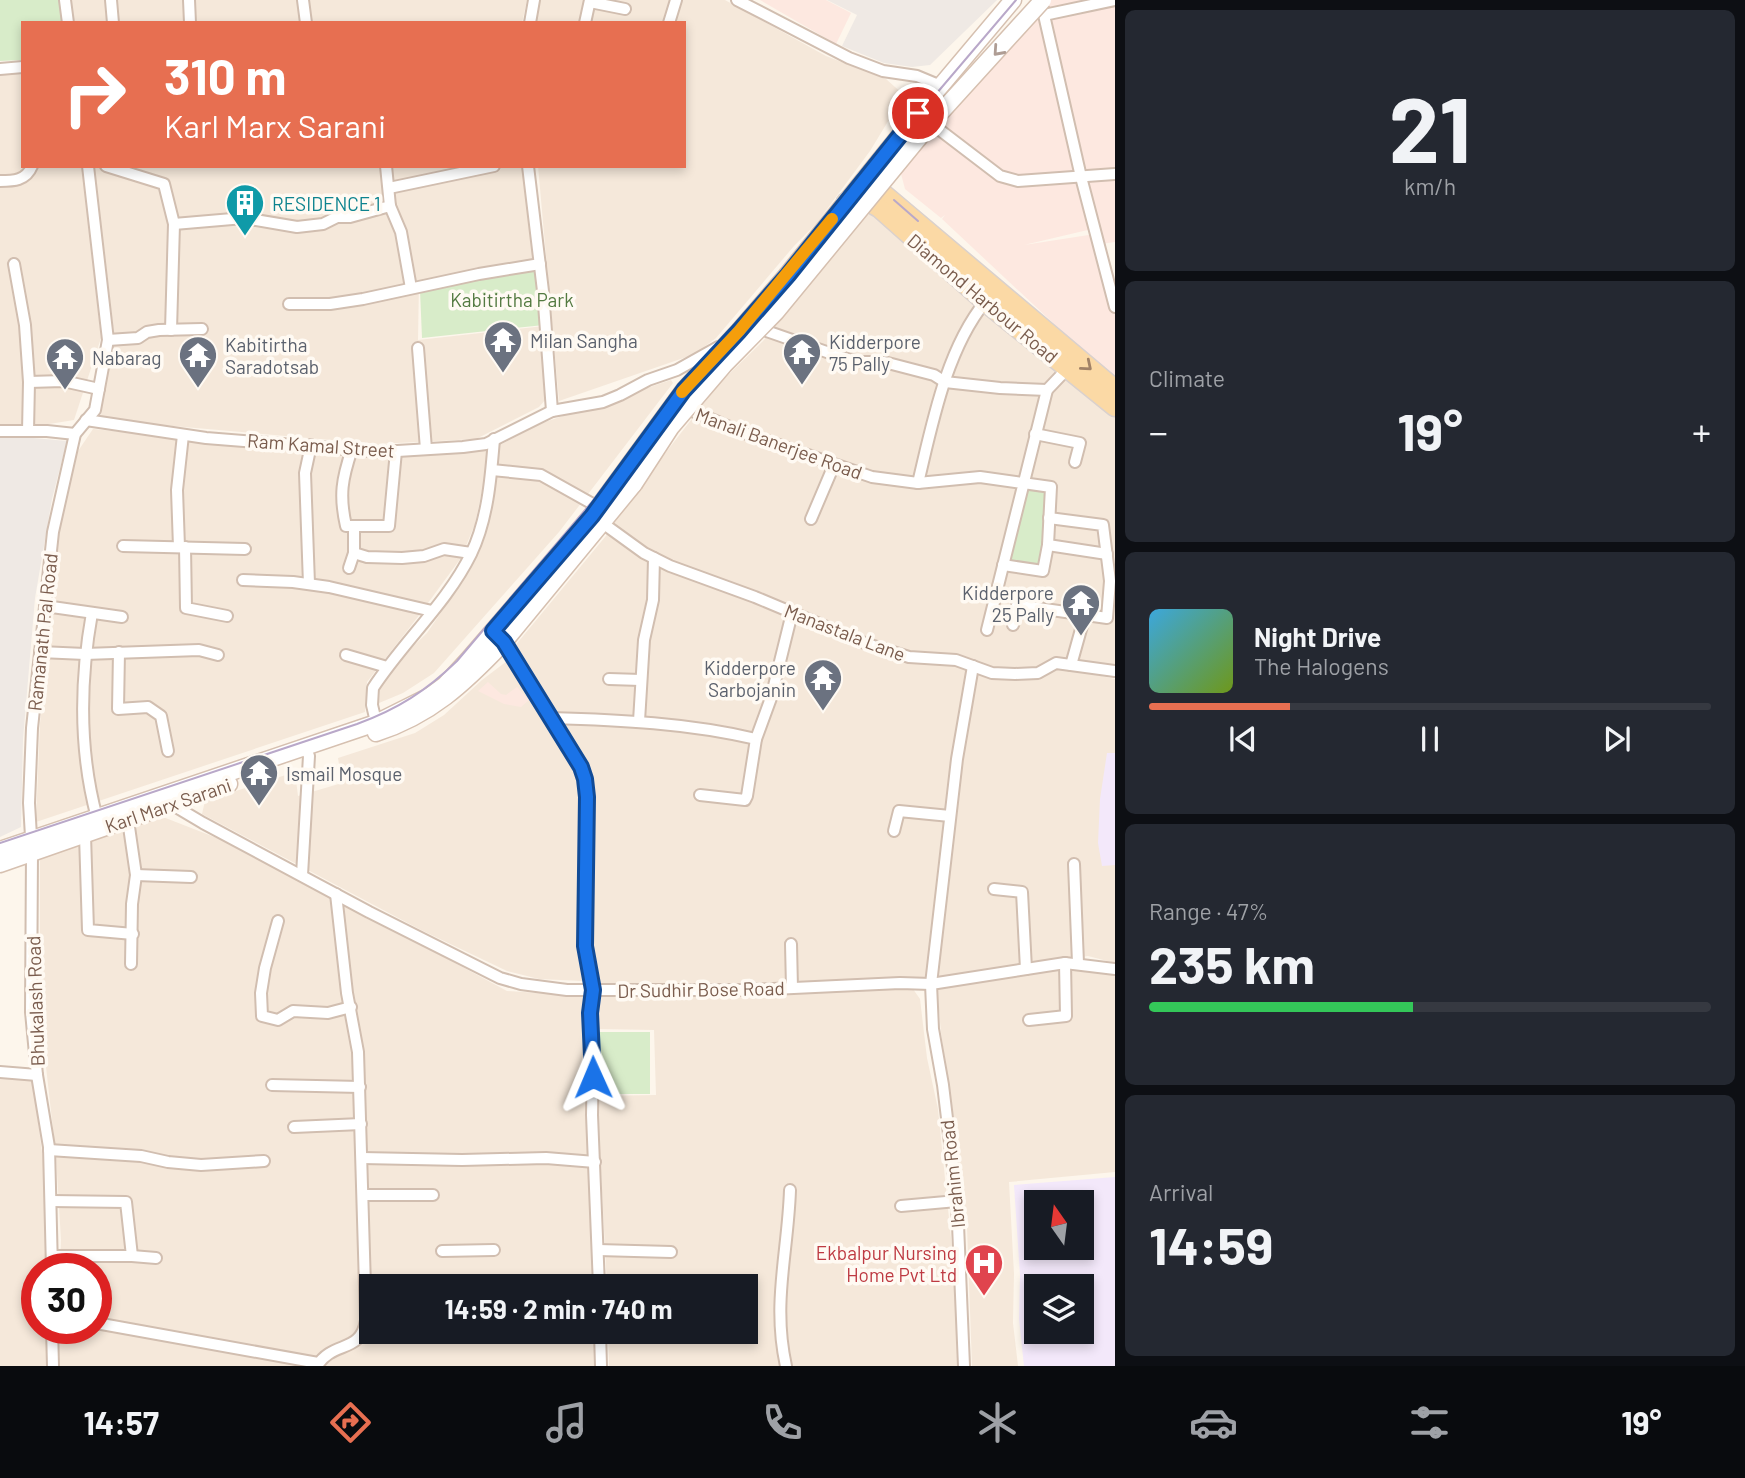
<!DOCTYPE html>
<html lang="en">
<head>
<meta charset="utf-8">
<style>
	:root { --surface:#171b24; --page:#242831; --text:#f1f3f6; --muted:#9ea1a6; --line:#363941; --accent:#e76f51 }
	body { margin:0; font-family:Barlow,sans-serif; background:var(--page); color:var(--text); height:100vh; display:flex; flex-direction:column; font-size:26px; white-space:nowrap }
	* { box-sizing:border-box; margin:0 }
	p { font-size:23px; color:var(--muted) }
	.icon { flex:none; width:38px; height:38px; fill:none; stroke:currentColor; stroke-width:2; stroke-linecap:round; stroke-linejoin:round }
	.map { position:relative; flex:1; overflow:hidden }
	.panel { display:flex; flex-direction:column; gap:10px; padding:10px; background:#0d0f14; width:630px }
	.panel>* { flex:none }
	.top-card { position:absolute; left:21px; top:21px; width:665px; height:147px; border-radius:0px; box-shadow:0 4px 10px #0003; background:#e76f51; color:#fff; overflow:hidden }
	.needle { width:46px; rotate:346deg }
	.buttons { position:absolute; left:1024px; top:1190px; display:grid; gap:14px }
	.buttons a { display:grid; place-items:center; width:70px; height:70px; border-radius:0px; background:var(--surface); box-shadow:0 4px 10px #0003; font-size:35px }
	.speed { position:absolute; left:21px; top:1253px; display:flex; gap:14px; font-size:35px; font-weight:700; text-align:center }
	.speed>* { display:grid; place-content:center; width:91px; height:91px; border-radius:50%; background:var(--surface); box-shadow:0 4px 10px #0003; line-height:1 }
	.speed .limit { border:10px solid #d22; background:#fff; color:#111 }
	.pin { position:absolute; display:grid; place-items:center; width:60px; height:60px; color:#fff; margin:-30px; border:4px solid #fff; border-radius:50%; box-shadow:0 2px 7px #0007 }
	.me { position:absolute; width:77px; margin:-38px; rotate:359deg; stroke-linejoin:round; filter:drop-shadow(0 0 5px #0008) }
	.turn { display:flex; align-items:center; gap:24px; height:147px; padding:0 28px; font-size:32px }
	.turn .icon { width:91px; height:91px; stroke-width:2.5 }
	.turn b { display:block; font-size:49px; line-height:60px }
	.big { font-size:52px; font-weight:700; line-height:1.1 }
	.panel .tile { flex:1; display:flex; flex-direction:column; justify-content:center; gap:10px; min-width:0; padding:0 24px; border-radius:10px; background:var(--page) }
	.panel .dial { align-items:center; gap:0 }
	.dial b { font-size:91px; line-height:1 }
	.song { display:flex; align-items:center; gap:21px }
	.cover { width:84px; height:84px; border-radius:10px; background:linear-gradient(135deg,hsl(200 70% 55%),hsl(80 70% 35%)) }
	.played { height:7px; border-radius:4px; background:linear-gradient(90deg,var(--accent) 25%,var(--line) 25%) }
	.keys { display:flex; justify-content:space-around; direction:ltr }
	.heat { display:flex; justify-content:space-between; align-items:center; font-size:38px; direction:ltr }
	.charge { height:10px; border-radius:5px; background:linear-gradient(90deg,#34c759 47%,var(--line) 0) }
	.trip { position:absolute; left:359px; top:1274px; width:399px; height:70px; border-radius:0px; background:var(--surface); box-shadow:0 4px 10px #0003; font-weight:700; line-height:70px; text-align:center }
	.menu { display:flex; height:112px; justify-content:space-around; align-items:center; background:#090b0e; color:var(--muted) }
	.menu .icon { width:49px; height:49px }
	.menu .on { color:var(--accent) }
	.menu b { font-size:32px; color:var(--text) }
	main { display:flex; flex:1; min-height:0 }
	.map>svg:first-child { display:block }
	.residential { fill:#f5e8da }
	.commercial { fill:#fde8e0 }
	.industrial { fill:#efe9e4 }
	.education { fill:#f3e8fa; fill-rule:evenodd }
	.green { fill:#d8ecc9 }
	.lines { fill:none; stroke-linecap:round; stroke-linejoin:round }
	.street-casing { stroke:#d1beb0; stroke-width:14 }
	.secondary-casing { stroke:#d6c0b0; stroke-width:19 }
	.primary-casing { stroke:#dad1cd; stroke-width:21 }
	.street { stroke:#fff; stroke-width:10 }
	.secondary { stroke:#fff; stroke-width:16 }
	.primary { stroke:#fbd9a5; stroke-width:18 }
	.tram { stroke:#b9a8c9; stroke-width:2 }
	.secondary-bridge-casing { stroke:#d6c0b0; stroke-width:19; stroke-linecap:butt }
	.secondary-bridge { stroke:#fff; stroke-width:16 }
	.oneway { stroke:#af9d94 }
	.oneway2 { stroke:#a18267 }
	.route-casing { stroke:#114b97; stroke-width:18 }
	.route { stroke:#1a73e8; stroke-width:12 }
	.slow { stroke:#f59e0b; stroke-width:12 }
	.labels { text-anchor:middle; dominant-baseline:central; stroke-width:7; stroke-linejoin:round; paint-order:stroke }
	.culture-label { font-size:19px; fill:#0d838f; stroke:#fffaf3; text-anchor:start }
	.street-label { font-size:19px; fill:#7a5c4d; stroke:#fffaf3 }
	.park-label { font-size:19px; fill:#537a41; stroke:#fffaf3 }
	.worship-label { font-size:19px; fill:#5b616d; stroke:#fffaf3; text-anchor:start }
	.health-label { font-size:19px; fill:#be3a42; stroke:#fffaf3; text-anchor:end }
</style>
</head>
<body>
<main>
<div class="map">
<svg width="1115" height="1366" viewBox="0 0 1115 1366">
	<rect width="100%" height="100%" fill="#fdf6ec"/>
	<!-- residential -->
	<g class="residential">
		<path d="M70,0H527L522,23H75Z"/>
		<path d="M539,0H672L665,23H535Z"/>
		<path d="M681,0H725L826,56L886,79L904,95L870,151L816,224L794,246L716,338L695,354L559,401L538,166H684V23H674Z"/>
		<path d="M23,68V166H29L26,172L0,178V70Z"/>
		<path d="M34,166H82L101,338L74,420L43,425L0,424V183Z"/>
		<path d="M94,166H524L537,261L419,283L418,340L544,326L546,399L539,407L476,439L377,444L138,423L101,417L102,400L114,334Z"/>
		<path d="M883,211L1115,406V667L1057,660L1038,669L994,668L913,653L820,622L655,553L639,545L611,523L719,384L763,341L863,216Z"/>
		<path d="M671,380L673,383L559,532L434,673L403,693L379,703L380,686L399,660L427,633L472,567L490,507L500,445L542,423Z"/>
		<path d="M93,429L369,457H399L486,448L490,453L475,524L461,558L417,618L367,682L365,712L36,822L40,723L53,622L57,542L76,454Z"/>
		<path d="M610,531L648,563L709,584L863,645L970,667L934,909L927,980L750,987L599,986L590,951L594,801L590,776L569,734L514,647Z"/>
		<path d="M507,661L529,689L577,761L580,780L582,981L539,979L507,971L421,930L202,814L205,801L295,772L298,796L342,783L338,758L415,733L444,715L482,680Z"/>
		<path d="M1057,666L1115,679V963L1088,956L934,981L974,670L987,675Z"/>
		<path d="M163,817L240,847L507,991L586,996L590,1059L587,1132L595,1286H371V1332H594V1366H58V1328H96V1269H60L61,1240L56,1156L40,1013V859Z"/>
		<path d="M1083,967L1115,974V1172L1009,1182L1014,1274L1013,1323L1018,1366H972L967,1227L959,1152L941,1033L937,987Z"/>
		<path d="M913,989L920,999L927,1058L938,1109L956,1288L957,1366H609L608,1332H746V1286H607L597,1096L656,1095L654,1030L597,1029L595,1010L599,994L671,996Z"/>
		<path d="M0,1074L32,1076L45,1175V1269H37V1328H46V1366H0Z"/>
	</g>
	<!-- commercial -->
	<g class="commercial">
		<path d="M760,0H826L851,13L836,44Z"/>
		<path d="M1032,0H1115V171L1086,173L1092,229L1024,245L1095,234L1115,315V381L942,219L945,215L941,218L905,189L900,170L940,102Z"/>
		<path d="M1115,176V242L1101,244L1084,179Z"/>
		<path d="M488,682L501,694L506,695L517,687L529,700L521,707L504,704L478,691Z"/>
	</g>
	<!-- industrial -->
	<g class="industrial">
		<path d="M827,0H997L930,65L912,67L884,63L842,46L857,15Z"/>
		<path d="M0,435L67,441L52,499L35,598L23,739L21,827L0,837Z"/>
	</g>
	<!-- education -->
	<g class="education">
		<path d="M1107,753H1115V865L1102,866L1098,843L1100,799Z"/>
		<path d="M1115,1177V1366H1024L1019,1319L1020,1275L1014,1185ZM1036,1202H1082V1248H1036ZM1036,1286H1082V1332H1036Z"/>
	</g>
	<!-- green -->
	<g class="green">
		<path d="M0,0H63L66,23H23V60L0,61Z"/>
		<path d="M537,266L544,325L422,338L420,290Z"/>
		<path d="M1026,485L1048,489L1041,568L1006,563Z"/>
		<path d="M597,1032H650V1094H596Z"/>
	</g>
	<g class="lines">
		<!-- street casing -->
		<g class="street-casing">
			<g id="street">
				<path d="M65,0L68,23"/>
				<path d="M111,0L113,23"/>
				<path d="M189,0L190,23"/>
				<path d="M303,0L306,23"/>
				<path d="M737,0L849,58L883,71L917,76L941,86"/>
				<path d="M1115,0L1044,15L1081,177L1115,307"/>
				<path d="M590,2L625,9"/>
				<path d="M530,23L534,0"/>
				<path d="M585,23L590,0"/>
				<path d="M669,23L676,0"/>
				<path d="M0,69L23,67"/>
				<path d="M928,121L1000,176L1018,181L1115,174"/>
				<path d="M106,166L164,184L174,224L171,330"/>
				<path d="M528,166L543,291L552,411"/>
				<path d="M0,181C13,181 26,181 32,166"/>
				<path d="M389,188L494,166"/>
				<path d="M390,206L401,232L411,288"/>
				<path d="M174,224L244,218L297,227L323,224L337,217H350L390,206L386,166"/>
				<path d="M14,264L25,325L29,382L28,431"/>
				<path d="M289,304H330L363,299L479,274L540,264"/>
				<path d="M755,327L841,357L860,362H884L934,375L945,382L1000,388L1047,390"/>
				<path d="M108,340L138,338L147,332L159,330L202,329"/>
				<path d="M418,348L426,449"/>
				<path d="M29,382L63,381L99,389"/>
				<path d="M683,407L741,432L872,477L918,483L980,477L1051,487L1048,545L1043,571L1003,565"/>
				<path d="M86,420L206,438L381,452L463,447L486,444L552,411L603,402L620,395L648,380L677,370L718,347"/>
				<path d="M0,431H47L75,434"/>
				<path d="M1035,434L1080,443L1075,462"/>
				<path d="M352,449C342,479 339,495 346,526H389L396,451"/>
				<path d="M492,470L541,475L591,503"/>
				<path d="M918,483C932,425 946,350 985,302"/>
				<path d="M597,519L644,553L670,566L755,597L867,644L909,657L956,660L992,673L1015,674L1038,673L1056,663L1115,671"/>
				<path d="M811,519L834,465"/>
				<path d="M1048,545L1107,554"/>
				<path d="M123,546L245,549"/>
				<path d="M179,547L177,490L183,435"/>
				<path d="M185,547L186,608L227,616"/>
				<path d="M354,553L367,557L402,558L424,556L444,549L471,553"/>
				<path d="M349,568L354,553V526"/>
				<path d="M243,580L293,582L329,587L432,611"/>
				<path d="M309,584L305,473L311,445"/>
				<path d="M1017,605L1107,618L1110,581L1103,525L1049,518"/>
				<path d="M45,606L122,617"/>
				<path d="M92,613C80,680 79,751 97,818"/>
				<path d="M1013,625L1019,601"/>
				<path d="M987,630L1047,390L1067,369"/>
				<path d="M501,639L581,767L585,779L587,797L585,946L593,990L590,1013L593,1058L592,1115L599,1286"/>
				<path d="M40,652L85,654L199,650L218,655"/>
				<path d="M119,652L118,709L148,707L161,716L168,751"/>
				<path d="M346,655L387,667"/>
				<path d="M1071,665L1085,615"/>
				<path d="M609,679L641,680"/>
				<path d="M550,718C620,720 688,723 756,739"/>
				<path d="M639,721L644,640L653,600L654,558"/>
				<path d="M377,726L372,705L373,688C403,642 447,603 471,554C488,519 491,476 494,439"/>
				<path d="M700,795L745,800L747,796L756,739L771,698L792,613"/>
				<path d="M170,800L171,804L203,823L369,912L500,978L521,984L567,990H750L900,983L931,984L1065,963L1115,969"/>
				<path d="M128,820L136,875L132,904L131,964"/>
				<path d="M894,831L899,811L950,816"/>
				<path d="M85,835L88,930L133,934"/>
				<path d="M1074,864L1078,963"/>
				<path d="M136,875L191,877"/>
				<path d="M302,875L309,756L305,747"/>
				<path d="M994,889L1022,892L1026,969"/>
				<path d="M278,921L265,968L261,993L262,1016L278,1020L293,1011L328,1013L351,1007"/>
				<path d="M791,944L792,988"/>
				<path d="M1029,1020L1066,1016L1065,963"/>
				<path d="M0,1072L37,1075"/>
				<path d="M272,1085L360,1087"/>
				<path d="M294,1127L361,1124"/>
				<path d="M49,1150L141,1156L168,1162L201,1165L264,1161"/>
				<path d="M362,1158L462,1160L546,1158L595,1162"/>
				<path d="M363,1195H433"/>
				<path d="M51,1201L126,1202L132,1256"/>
				<path d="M901,1206L957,1201"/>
				<path d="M598,1250L671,1252"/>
				<path d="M442,1251L494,1250"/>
				<path d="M52,1256H132L156,1258"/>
				<path d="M52,1269L49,1147L37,1075L31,1012L32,853L29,803L32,728L53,532L75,434L95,410L108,340L88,166"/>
				<path d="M96,1323L318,1363"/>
				<path d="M52,1328L53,1366"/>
				<path d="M600,1332L601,1366"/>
				<path d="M317,1366C333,1340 361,1354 366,1320L358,1052L347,993L336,894"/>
				<path d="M786,1366C772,1303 788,1252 790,1190"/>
				<path d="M964,1366L957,1201L943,1085L933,1029L931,984L957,759L973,666"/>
			</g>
		</g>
		<!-- secondary casing -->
		<g class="secondary-casing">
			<g id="secondary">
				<path d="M376,733C431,715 464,684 504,642L634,484"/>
				<path d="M0,850L376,723L430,696L445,685L468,660L592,516L684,390L739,331L787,275L918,113L1013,0"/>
				<path d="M0,864L229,784"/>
			</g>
		</g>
		<!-- primary casing -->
		<g class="primary-casing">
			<g id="primary">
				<path d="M866,179L1115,389"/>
				<path d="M846,202L870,203L879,208L985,302L1115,407"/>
			</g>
		</g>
		<!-- street -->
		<use href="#street" class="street"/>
		<!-- secondary -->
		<use href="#secondary" class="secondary"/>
		<!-- primary -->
		<use href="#primary" class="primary"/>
		<!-- tram -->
		<g class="tram">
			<path d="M894,200L918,221"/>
			<path d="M0,843L357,724C398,709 426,691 457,661L591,503L669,400L725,350L770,303L851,205L919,114L1016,0"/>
		</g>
		<!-- secondary-bridge casing -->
		<g class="secondary-bridge-casing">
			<path id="secondary-bridge" d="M634,484L671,427L724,365L776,312L932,122L1043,0"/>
		</g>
		<!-- secondary-bridge -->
		<use href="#secondary-bridge" class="secondary-bridge"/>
	</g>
	<!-- one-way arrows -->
	<defs><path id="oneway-chevron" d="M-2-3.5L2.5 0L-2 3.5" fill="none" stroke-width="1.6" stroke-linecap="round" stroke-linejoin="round" transform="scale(1.75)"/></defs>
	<use class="oneway" href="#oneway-chevron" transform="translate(998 51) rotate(132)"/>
	<use class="oneway2" href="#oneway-chevron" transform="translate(1087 366) rotate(40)"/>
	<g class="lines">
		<!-- route casing -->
		<g class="route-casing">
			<path id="route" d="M593,1077L590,1013L593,990L585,946L587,797L585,779L581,767L504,642L493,631L592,516L684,390L739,331L788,275L918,113"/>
		</g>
		<!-- route -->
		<use href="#route" class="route"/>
		<!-- slow -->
		<path class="slow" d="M682,392L739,331L832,219"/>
	</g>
	<!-- icons -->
	<defs>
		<g id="building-pin" transform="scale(2.0125)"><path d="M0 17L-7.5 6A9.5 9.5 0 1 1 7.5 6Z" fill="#0f9aa8" stroke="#fffaf3"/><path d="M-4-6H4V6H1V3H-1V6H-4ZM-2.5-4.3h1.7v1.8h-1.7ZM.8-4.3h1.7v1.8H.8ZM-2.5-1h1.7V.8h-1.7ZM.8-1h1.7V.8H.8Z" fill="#fff"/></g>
		<g id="temple-pin" transform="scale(2.0125)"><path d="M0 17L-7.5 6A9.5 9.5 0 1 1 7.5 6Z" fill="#6b7280" stroke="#fffaf3"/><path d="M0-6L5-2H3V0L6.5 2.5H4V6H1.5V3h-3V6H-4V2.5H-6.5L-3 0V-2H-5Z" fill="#fff"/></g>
		<g id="hospital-pin" transform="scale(2.0125)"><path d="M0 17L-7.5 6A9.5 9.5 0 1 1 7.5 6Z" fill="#e0444e" stroke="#fffaf3"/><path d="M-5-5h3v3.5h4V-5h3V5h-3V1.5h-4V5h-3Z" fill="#fff"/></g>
	</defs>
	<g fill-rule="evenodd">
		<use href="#building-pin" x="245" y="203"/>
		<use href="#temple-pin" x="503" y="340"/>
		<use href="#temple-pin" x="802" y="352"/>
		<use href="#temple-pin" x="198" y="355"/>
		<use href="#temple-pin" x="65" y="357"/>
		<use href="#temple-pin" x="1081" y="603"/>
		<use href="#temple-pin" x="823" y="678"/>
		<use href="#temple-pin" x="259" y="773"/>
		<use href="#hospital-pin" x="984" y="1263"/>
	</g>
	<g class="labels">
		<!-- culture labels -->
		<g class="culture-label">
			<text x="272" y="203">RESIDENCE 1</text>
		</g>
		<!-- street labels -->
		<g class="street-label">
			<text transform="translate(983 298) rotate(40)">Diamond Harbour Road</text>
			<text transform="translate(779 443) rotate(20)">Manali Banerjee Road</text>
			<text transform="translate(321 445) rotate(4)">Ram Kamal Street</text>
			<text transform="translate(42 632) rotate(-84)">Ramanath Pal Road</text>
			<text transform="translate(845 632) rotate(21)">Manastala Lane</text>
			<text transform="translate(168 805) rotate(-19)">Karl Marx Sarani</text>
			<text transform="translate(701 989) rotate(-1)">Dr Sudhir Bose Road</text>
			<text transform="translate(35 1001) rotate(-92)">Bhukalash Road</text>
			<text transform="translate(952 1174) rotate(-96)">Ibrahim Road</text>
		</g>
		<!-- park labels -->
		<g class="park-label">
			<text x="512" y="299">Kabitirtha Park</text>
		</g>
		<!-- worship labels -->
		<g class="worship-label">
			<text x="530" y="340">Milan Sangha</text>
			<text x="829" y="341">Kidderpore<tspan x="829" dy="22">75 Pally</tspan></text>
			<text x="225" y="344">Kabitirtha<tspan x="225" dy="22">Saradotsab</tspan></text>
			<text x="92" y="357">Nabarag</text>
			<text x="1054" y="592" text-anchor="end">Kidderpore<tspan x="1054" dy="22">25 Pally</tspan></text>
			<text x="796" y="667" text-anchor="end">Kidderpore<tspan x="796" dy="22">Sarbojanin</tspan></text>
			<text x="286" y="773">Ismail Mosque</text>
		</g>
		<!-- health labels -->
		<g class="health-label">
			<text x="957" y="1252">Ekbalpur Nursing<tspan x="957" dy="22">Home Pvt Ltd</tspan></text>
		</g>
	</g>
</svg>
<div class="buttons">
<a><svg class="needle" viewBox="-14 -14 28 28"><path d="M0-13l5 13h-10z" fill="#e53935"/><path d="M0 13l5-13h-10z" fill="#9ea1a6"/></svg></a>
<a><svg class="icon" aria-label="layers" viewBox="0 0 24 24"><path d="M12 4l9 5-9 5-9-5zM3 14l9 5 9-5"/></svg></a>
</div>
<div class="speed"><div class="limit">30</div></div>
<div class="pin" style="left:918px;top:113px;background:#d93025"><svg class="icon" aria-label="arrive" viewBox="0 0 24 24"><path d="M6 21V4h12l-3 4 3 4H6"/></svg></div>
<svg class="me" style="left:593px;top:1077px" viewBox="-20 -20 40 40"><path d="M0-17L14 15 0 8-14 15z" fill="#1a73e8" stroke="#fff" stroke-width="4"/></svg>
<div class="trip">14:59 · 2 min · 740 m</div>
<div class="top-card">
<div class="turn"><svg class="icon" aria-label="right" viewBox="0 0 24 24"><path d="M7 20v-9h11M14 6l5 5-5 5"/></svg><div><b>310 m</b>Karl Marx Sarani</div></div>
</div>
</div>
<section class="panel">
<div class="tile dial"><b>21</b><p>km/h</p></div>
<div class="tile"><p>Climate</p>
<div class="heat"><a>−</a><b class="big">19°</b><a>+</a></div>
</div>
<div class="tile">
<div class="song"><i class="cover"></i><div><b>Night Drive</b><p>The Halogens</p></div></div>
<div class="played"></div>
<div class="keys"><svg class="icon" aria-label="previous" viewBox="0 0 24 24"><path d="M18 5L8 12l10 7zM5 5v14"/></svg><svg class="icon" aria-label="pause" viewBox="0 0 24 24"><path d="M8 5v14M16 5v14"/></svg><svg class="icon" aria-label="next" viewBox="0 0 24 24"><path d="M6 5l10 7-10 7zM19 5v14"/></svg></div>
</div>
<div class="tile"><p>Range · 47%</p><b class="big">235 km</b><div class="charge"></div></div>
<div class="tile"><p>Arrival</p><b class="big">14:59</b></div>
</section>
</main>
<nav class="menu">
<b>14:57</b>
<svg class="icon on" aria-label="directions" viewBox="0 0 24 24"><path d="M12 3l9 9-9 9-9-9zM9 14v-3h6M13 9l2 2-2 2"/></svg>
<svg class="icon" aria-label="music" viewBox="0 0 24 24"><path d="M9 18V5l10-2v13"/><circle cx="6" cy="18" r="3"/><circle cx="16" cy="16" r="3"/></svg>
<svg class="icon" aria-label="phone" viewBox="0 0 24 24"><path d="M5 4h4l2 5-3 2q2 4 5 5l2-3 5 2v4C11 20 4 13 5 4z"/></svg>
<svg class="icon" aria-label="climate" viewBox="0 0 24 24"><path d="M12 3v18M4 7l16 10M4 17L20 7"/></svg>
<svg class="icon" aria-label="car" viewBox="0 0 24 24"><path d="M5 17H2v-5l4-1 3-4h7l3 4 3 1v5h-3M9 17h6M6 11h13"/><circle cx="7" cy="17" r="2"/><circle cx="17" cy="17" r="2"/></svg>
<svg class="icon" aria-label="filters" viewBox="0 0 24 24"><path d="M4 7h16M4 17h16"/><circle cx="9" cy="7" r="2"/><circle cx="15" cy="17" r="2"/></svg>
<b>19°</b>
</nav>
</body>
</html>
